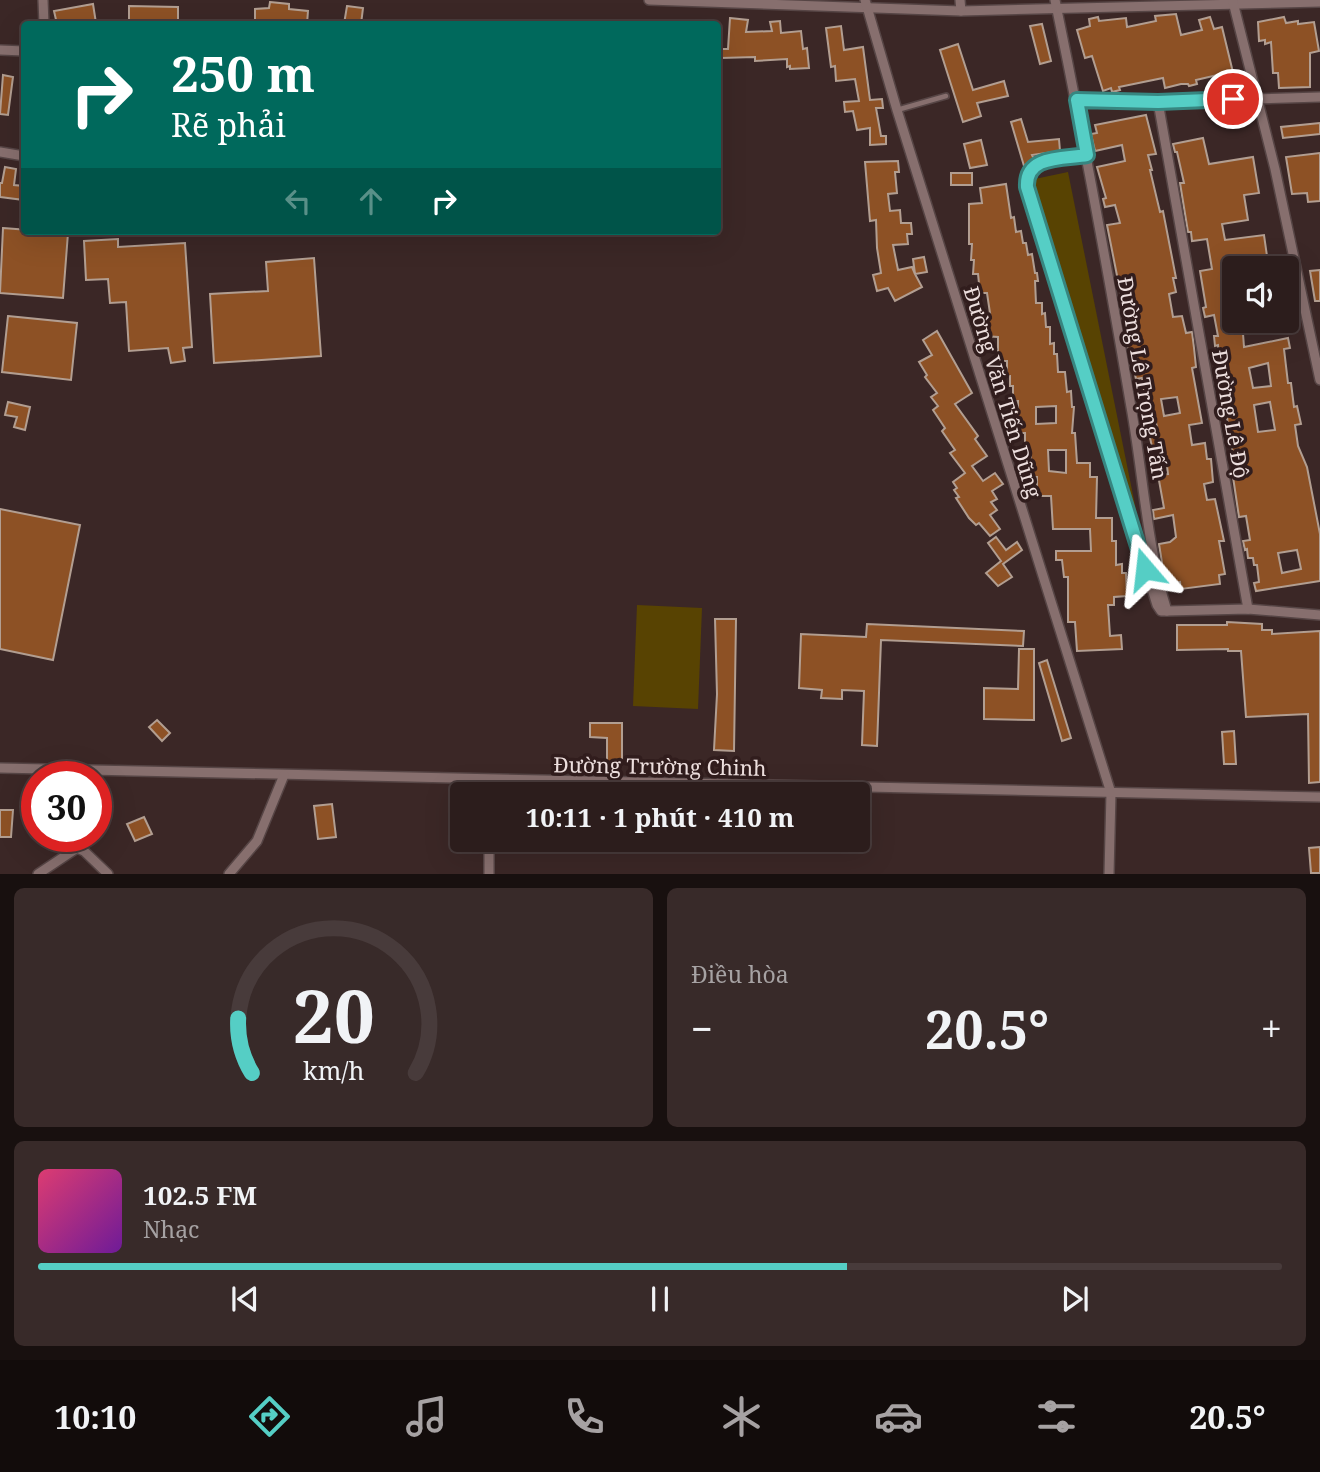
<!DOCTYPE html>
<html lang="vi">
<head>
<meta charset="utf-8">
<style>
	:root { --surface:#2c1d1c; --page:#382a29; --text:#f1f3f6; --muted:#a6a2a3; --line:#483b3b; --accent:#55cec5 }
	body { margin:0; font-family:"Noto Serif",serif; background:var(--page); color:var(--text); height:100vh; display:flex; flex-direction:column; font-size:26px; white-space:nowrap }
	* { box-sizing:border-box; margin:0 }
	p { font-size:23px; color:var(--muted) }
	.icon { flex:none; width:38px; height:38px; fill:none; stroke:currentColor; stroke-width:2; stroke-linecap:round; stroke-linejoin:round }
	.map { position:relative; height:874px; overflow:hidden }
	.side { display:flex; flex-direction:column; gap:14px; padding:14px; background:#18100f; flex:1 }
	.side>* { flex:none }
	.banner { position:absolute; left:21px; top:21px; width:700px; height:214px; border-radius:7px; box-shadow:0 7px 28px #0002,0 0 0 2px var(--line); background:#00695c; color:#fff; overflow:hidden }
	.controls { position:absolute; left:1222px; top:256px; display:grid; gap:14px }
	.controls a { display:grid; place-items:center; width:77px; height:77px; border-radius:7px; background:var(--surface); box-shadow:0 7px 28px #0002,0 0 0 2px var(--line); font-size:35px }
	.speed { position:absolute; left:21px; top:761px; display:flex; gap:14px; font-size:35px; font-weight:700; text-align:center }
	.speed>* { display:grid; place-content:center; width:91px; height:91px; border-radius:50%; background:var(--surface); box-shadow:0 7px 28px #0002,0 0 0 2px var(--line); line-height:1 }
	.speed .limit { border:10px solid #d22; background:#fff; color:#111 }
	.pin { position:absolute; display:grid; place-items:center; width:60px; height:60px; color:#fff; margin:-30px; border:4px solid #fff; border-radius:50%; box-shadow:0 2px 7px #0007 }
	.me { position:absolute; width:77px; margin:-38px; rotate:343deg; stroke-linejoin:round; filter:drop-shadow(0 0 5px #0008) }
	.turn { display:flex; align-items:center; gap:24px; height:147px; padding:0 35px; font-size:32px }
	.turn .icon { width:91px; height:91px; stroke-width:2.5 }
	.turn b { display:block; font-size:49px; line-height:60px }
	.lanes { display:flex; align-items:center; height:66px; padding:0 35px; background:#0003; justify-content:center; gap:35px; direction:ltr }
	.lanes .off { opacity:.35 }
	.big { font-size:52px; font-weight:700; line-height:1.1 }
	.side .widget { flex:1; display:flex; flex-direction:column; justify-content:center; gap:10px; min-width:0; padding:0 24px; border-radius:10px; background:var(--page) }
	.side .dial { align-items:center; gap:0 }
	.dial svg { height:182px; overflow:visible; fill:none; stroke:var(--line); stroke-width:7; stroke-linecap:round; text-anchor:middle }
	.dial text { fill:var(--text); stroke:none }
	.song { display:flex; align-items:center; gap:21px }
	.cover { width:84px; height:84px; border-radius:10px; background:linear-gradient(135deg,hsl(340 70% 55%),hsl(280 70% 35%)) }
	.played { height:7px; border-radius:4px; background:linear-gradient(90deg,var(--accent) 65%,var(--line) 65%) }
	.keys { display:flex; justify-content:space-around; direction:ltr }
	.heat { display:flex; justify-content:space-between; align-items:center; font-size:38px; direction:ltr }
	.side .tiles { flex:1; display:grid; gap:14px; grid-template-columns:1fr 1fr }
	.widget:last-child { grid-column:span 2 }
	.trip { position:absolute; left:450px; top:782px; width:420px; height:70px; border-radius:7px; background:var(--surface); box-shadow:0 7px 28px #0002,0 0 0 2px var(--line); font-weight:700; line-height:70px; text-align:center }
	.tab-bar { display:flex; height:112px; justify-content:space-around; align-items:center; background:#120c0b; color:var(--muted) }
	.tab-bar .icon { width:49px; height:49px }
	.tab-bar .current { color:var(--accent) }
	.tab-bar b { font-size:32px; color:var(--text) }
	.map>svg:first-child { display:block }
	.green { fill:#584302 }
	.building { fill:#8d5125; stroke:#b29e91; stroke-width:2; fill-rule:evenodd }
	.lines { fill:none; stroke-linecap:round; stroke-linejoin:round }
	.lane-casing { stroke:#564545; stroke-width:8 }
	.street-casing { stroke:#564545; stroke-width:12 }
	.lane { stroke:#876f6e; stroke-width:4.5 }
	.street { stroke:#876f6e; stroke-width:9 }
	.route-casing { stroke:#378680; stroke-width:18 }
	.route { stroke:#55cec5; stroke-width:12 }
	.labels { text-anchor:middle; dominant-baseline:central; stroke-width:7; stroke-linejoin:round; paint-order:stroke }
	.street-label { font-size:21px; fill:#eddfde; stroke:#311d1d }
</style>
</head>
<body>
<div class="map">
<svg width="1320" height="874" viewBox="0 0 1320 874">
	<rect width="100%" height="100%" fill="#3b2726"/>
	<!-- green -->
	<g class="green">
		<path d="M1068,172L1139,525H1135L1030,180Z"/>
		<path d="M637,605L702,608L698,709L633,706Z"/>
	</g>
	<!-- building -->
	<g class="building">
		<path d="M270,2L289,4V9L308,11L307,24H255V9L269,8Z"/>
		<path d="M93,4L96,23L57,24L54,11Z"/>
		<path d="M129,6L178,7V24H129Z"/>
		<path d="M347,6L363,8L361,24H344Z"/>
		<path d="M1176,14L1181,35L1202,30L1199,20L1210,17L1214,29L1222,27L1237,89L1228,90L1226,73L1196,80L1197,84L1189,86L1188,84H1181L1165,88L1163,78L1119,87L1120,90L1112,92L1111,88L1103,91L1092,56L1085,58L1077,30L1090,26L1089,19L1098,17L1099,21L1126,18L1127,27L1156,21L1155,16Z"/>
		<path d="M1284,17L1286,23L1298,21V24L1314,22L1319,51L1310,53V87L1279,88L1278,73H1273L1271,42L1265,44V40L1259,41L1258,22Z"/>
		<path d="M730,18L748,20L746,32L772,31L770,22L780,21L781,33L801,31L803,49L807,48L809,68L790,69V66L787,67V59L755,61V57L721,58L720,49H728Z"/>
		<path d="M1042,24L1051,61L1040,64L1030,26Z"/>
		<path d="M841,26L844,50L863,47L870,100L882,99L883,108H876L881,136H886V144L870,145V128L857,130L853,111L845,112L844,102L859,101L855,79L836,81L835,66L831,67L826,28Z"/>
		<path d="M958,44L973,90L1004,81L1008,96L977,103L981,116L963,122L940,50Z"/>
		<path d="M3,75L13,77L8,115L0,114Z"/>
		<path d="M1244,111L1245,120L1219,121L1218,113Z"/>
		<path d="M1146,115L1156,154L1148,155L1152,170H1150L1160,212L1163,211L1176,278H1173L1176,292L1169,294L1173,317L1182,316L1186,333L1192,332L1194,348L1196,367L1192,368L1202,423L1189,425L1192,445L1205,443L1207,459H1211L1213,482L1204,484L1207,500L1215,499L1224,541H1219L1225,574L1219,575L1220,584L1181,589L1180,582L1167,584L1163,569L1159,544L1170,542L1176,537L1173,515L1154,519L1153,510L1164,508L1158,475L1168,474L1167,466L1164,448L1153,451L1148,429L1157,427L1153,410L1143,411L1141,403L1146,402L1142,378L1136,379L1134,370L1139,369L1136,352L1129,354L1127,344L1135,343L1132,320L1126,321L1107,225L1120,223L1115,205L1105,207L1103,199L1106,198L1097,167L1125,161L1122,145L1095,151L1091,134L1097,133L1095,125ZM1177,397L1180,413L1164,416L1161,399Z"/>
		<path d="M1021,119L1028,142L1059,139L1060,151L1032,155L1034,159L1024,166L1011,122Z"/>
		<path d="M1320,123V134L1283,138L1281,127Z"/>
		<path d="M1203,138L1209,164L1253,157L1259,193L1244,195L1248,220L1222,224L1225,240L1264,235L1267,256L1228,260L1234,291V320H1242L1244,347L1288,338L1290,348L1284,349L1288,383H1291L1294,407L1297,406L1301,424L1295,425L1298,446L1307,467L1320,534V581L1256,591L1254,583L1259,582L1257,565H1254L1253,558H1248L1247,549L1245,550L1243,541L1250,540L1246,516L1239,517L1233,477L1248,474L1244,457L1234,459L1228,428L1224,377L1229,376L1226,358L1219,359L1218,345L1215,346L1214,336H1218L1214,315L1205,317L1203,308L1206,307L1200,271L1212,269L1207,239L1192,241L1191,232H1188L1180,183H1184L1177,152H1175L1173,144ZM1268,363L1271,386L1253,388L1249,368ZM1270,402L1275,430L1258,432L1254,405ZM1297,550L1301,569L1282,573L1278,553Z"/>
		<path d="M981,140L987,165L970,168L964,144Z"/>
		<path d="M1320,153V201L1308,202L1307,193L1292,194L1286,157Z"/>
		<path d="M898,161L899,172H895L897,193L888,194L890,211L900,210L901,223H911L912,234H907L908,244L893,245L898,270L912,267L915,274L913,259L924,257L927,272L915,274L922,287L895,301L888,288L877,291L873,275L881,273L877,248L876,220L870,221L865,162Z"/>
		<path d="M5,167L16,169L14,185L24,186V200L0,197V183H2Z"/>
		<rect x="951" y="173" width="21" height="12"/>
		<path d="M1006,184L1011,218L1014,217L1016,232L1021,231L1023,243H1026L1028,255L1032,254L1035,273H1037L1038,281H1035L1036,303H1042V314L1045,313L1046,327H1050V344L1054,343V354H1057L1058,372H1065L1067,392L1071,391L1072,407H1074L1072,433H1075L1077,463H1090V477H1097L1096,518H1112V541H1116V565L1122,564V573H1126L1127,596L1114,597V605H1108L1110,636L1121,635L1122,649L1077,651L1075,622H1068V577H1064L1062,560H1056V551H1091L1090,529H1053L1051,496H1037V477H1029L1031,456H1025V433H1018V401H1013V386H1010V376H1007V361H998V337L983,336L985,313H990L987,293H980L978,274H973L974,260H971L972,244H969V204L982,203L980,188ZM1056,406V423L1036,424V407ZM1048,450H1066V473L1049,471Z"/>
		<path d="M3,228L68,233L63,298L0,293Z"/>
		<path d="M118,239V247L185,243L192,347L183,348L185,361L171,363L168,348L129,351L126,302L110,303L108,279L86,280L84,241Z"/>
		<path d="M314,258L321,356L214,363L210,294L268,291L266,262Z"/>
		<path d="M1320,270V301H1315L1310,271Z"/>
		<path d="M8,316L77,323L71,380L2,372Z"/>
		<path d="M937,331L972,393L955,404L978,436L975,439L987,456L972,466L983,481L995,473L1003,484L992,491L997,499L991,502L997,510L990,515L1000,529L990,536L979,523L976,525L969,518L956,498L959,497L954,490L957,488L953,482L965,473L950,453L955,450L942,431L945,428L933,410L938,406L931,397L937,393L925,377L927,375L919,362L932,355L923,340Z"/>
		<path d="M8,402L30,407L25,430L14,427L17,417L5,415Z"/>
		<path d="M0,509L80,525L53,660L0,649Z"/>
		<path d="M996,537L1006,550L1017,542L1022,550L1003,564L1012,577L998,586L986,573L1001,561L988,543Z"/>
		<path d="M715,619H736L734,751L714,750L717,694Z"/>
		<path d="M1227,622L1262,624V630H1272V634L1320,631V782L1309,783L1308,714L1246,717L1241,651H1228V649L1177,650V625H1227Z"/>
		<path d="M867,624L1024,631L1023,646L881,640L877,746L862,745L864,691L842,690V699L821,698L822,690L799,688L801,634L866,637Z"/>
		<path d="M1019,649H1034V720L984,719V688L1018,689Z"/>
		<path d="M1047,660L1071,738L1062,741L1039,663Z"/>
		<path d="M157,720L170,733L162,741L149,727Z"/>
		<path d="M590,723H622V762H607V738L590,737Z"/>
		<path d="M1234,731L1236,764H1224L1222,732Z"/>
		<path d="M332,804L336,837L318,839L314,806Z"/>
		<path d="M0,810H13L11,837H0Z"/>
		<path d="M144,817L152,834L135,841L127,824Z"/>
		<path d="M1320,847V873H1311L1309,848Z"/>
	</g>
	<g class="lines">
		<!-- lane casing -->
		<g class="lane-casing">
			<path id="lane" d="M897,110L946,96"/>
		</g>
		<!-- street casing -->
		<g class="street-casing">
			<g id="street">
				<path d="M43,0L44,24"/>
				<path d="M649,0L961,11L1320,2"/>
				<path d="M865,0L897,110L1111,793L1109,874"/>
				<path d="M960,0L961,11"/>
				<path d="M1055,0C1083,135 1108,271 1131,407C1143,473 1147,548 1167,611"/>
				<path d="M1233,2L1275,169L1320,380"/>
				<path d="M0,50L24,51"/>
				<path d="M1077,100L1158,102L1320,97"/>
				<path d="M1158,102L1248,609"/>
				<path d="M0,152L24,156"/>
				<path d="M1087,155C1063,159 1025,155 1027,187L1157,605L1161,611H1167L1248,609L1320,615"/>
				<path d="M0,768L1320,797"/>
				<path d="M490,794V780"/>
				<path d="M38,874L77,848L84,851L108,874"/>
				<path d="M229,874L257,841L284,775"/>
				<path d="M489,874V840"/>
			</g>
		</g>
		<!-- lane -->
		<use href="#lane" class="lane"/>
		<!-- street -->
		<use href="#street" class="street"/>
	</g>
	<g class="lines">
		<!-- route casing -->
		<g class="route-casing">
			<path id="route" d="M1145,569L1027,187C1025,155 1063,159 1087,155L1077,100L1158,102L1233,99"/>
		</g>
		<!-- route -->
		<use href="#route" class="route"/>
	</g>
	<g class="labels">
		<!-- street labels -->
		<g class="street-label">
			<text transform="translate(1143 378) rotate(80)">Đường Lê Trọng Tấn</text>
			<text transform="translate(1003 392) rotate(73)">Đường Văn Tiến Dũng</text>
			<text transform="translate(1231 414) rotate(80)">Đường Lê Độ</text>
			<text transform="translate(660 766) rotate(1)">Đường Trường Chinh</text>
		</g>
	</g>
</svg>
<div class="controls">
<a><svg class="icon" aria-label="sound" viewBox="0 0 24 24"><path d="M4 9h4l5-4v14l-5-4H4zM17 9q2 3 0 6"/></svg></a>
</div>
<div class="speed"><div class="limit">30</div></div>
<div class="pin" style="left:1233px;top:99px;background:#d93025"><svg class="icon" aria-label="arrive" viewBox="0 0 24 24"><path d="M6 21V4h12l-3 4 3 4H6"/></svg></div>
<svg class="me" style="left:1145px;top:569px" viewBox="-20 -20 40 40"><path d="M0-17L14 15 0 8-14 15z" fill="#55cec5" stroke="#fff" stroke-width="4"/></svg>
<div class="trip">10:11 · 1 phút · 410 m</div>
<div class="banner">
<div class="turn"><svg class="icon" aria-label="right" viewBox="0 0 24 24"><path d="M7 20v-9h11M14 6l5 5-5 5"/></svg><div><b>250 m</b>Rẽ phải</div></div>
<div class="lanes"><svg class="icon off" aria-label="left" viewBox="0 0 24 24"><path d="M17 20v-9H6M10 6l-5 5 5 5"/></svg><svg class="icon off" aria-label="ahead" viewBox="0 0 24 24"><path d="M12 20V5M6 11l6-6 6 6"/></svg><svg class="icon" aria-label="right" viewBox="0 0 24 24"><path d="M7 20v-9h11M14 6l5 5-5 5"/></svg></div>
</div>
</div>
<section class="side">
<div class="tiles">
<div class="widget dial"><svg viewBox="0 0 100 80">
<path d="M14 69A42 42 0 1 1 86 69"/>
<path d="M14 69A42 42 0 0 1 8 45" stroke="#55cec5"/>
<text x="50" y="56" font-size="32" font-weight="700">20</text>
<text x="50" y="72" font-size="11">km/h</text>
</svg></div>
<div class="widget"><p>Điều hòa</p>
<div class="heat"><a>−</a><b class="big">20.5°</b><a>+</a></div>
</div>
<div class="widget">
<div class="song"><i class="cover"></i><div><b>102.5 FM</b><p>Nhạc</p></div></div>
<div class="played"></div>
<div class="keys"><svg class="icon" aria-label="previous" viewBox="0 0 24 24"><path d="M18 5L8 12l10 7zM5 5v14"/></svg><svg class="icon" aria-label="pause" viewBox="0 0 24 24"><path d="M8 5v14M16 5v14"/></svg><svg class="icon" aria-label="next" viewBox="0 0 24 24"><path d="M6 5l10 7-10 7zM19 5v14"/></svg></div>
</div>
</div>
</section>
<nav class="tab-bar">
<b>10:10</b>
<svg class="icon current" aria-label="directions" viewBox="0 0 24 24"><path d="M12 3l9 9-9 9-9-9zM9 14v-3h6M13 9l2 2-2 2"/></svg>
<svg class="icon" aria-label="music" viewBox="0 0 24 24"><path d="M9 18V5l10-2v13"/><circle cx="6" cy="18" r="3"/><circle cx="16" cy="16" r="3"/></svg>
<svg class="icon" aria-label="phone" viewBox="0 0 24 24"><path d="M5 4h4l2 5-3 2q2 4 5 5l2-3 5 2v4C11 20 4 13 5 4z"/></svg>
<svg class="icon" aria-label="climate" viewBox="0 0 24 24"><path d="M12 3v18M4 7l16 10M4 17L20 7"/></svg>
<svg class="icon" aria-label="car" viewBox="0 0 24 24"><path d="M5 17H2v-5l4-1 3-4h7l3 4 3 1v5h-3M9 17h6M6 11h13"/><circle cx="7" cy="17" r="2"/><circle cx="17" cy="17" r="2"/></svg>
<svg class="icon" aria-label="filters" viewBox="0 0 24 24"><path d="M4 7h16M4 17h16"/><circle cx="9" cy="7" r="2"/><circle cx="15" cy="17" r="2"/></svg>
<b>20.5°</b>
</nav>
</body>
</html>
